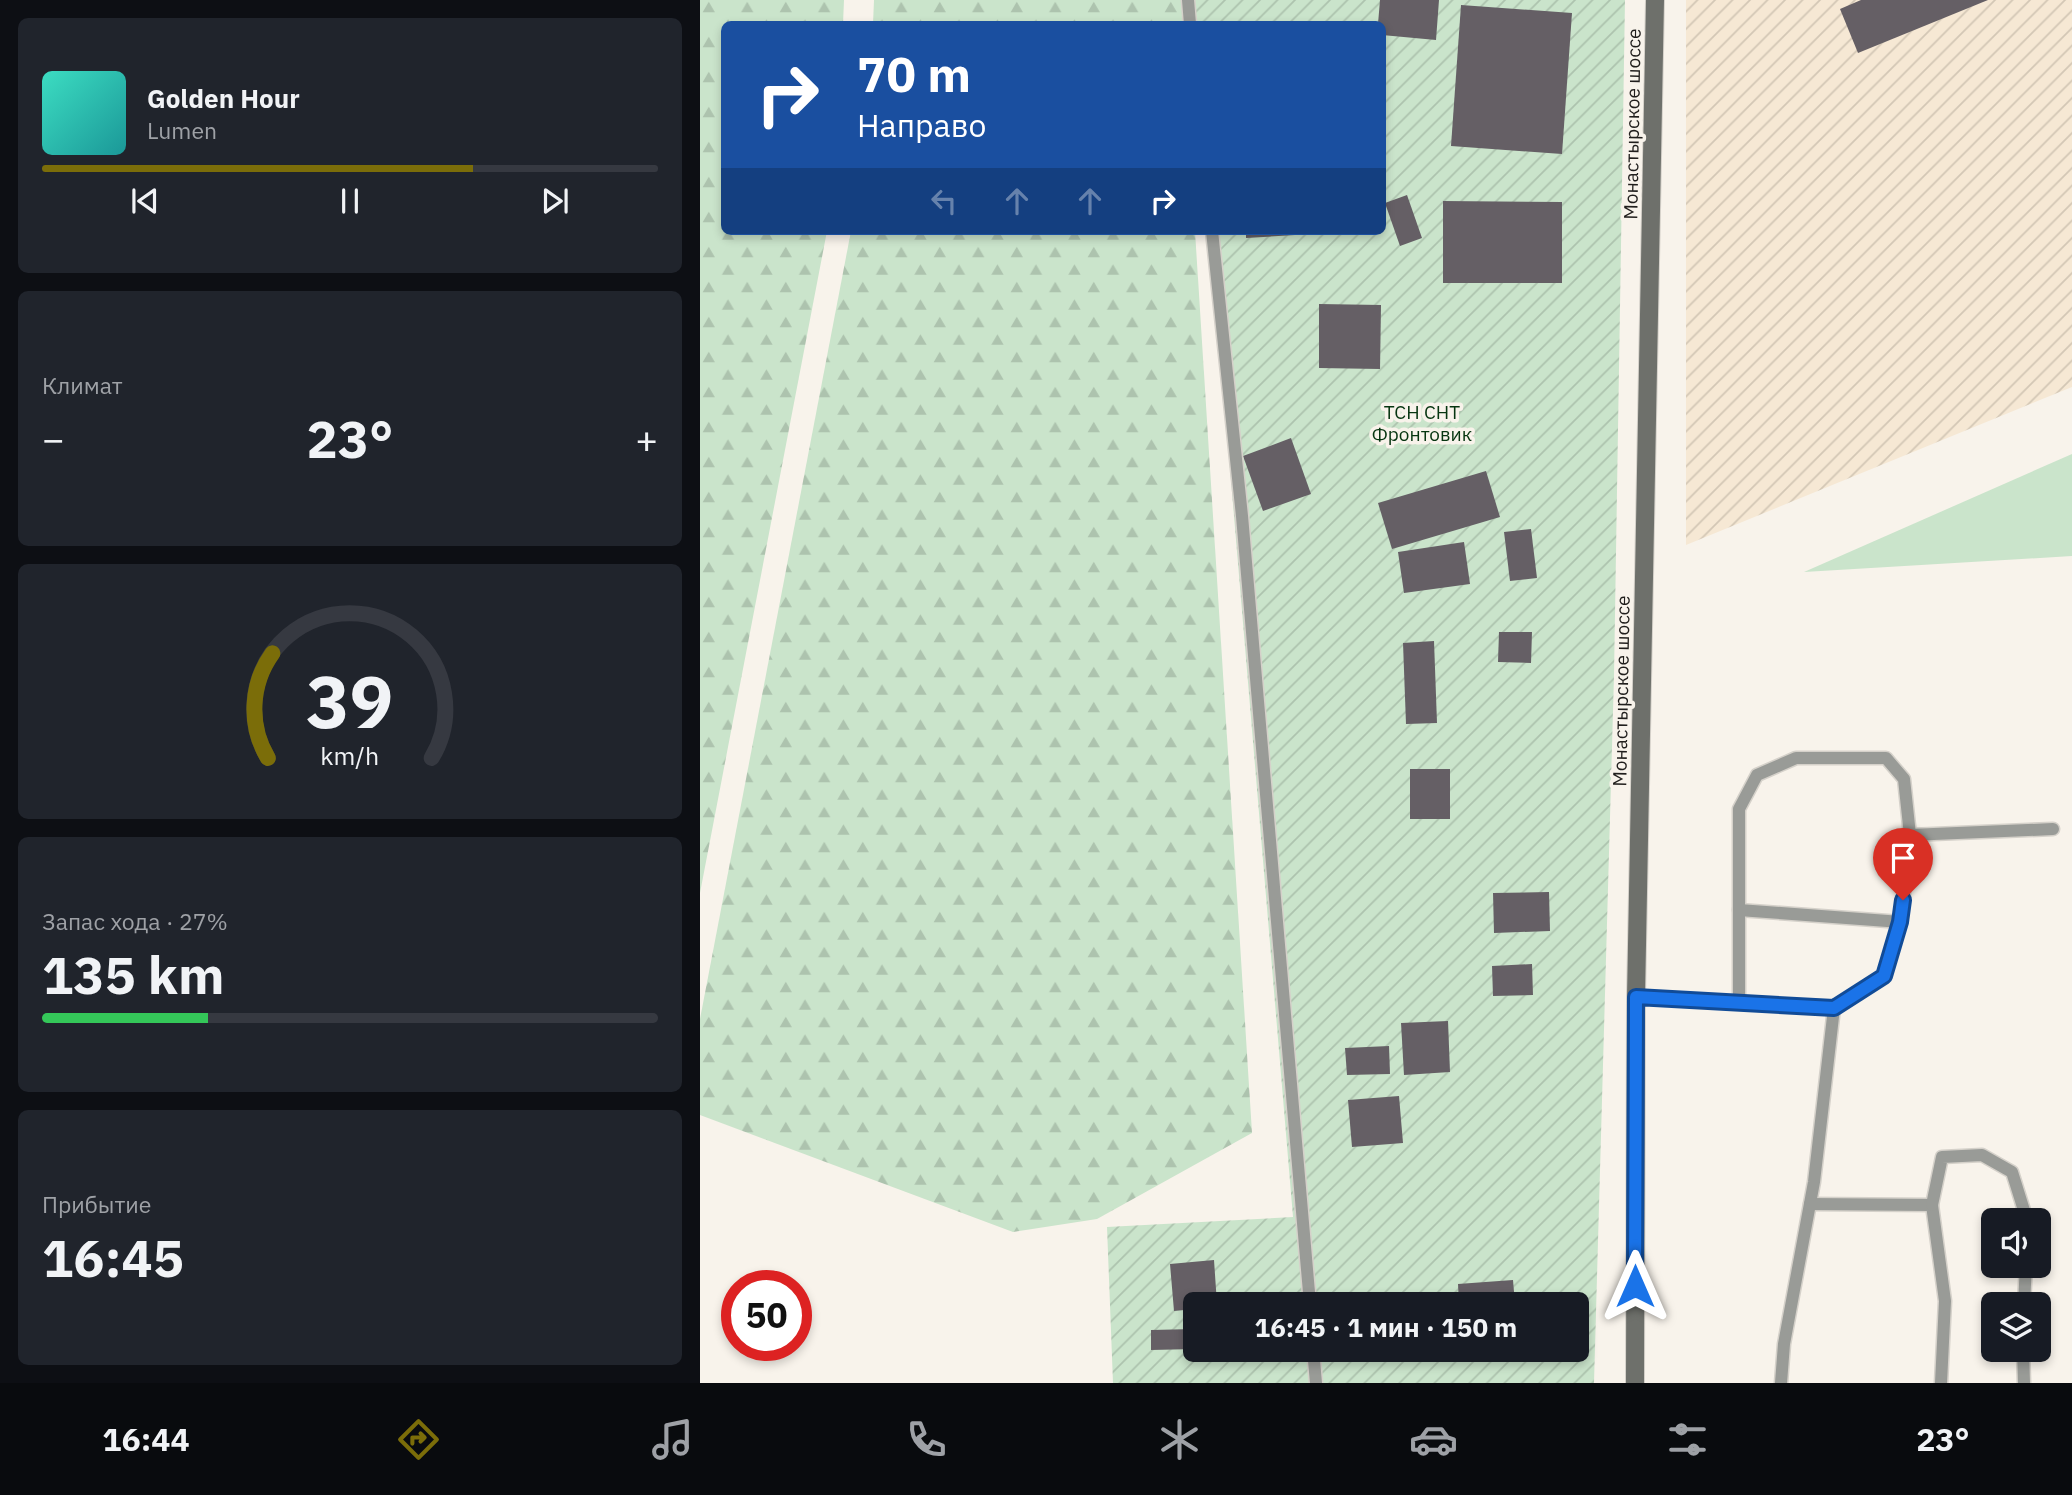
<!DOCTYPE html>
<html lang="ru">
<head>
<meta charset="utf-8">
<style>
	:root { --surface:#171b24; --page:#20242c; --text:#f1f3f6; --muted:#9ea1a6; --line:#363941; --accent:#7b6d09 }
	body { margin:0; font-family:"IBM Plex Sans",sans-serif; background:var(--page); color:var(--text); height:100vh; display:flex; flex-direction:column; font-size:26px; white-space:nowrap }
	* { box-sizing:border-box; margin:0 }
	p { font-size:23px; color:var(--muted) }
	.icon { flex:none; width:38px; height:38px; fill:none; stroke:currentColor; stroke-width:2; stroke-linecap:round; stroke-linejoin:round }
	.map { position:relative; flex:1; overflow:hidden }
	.sheet { display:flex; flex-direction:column; gap:18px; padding:18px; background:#0d0f14; width:700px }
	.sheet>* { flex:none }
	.hud { position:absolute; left:21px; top:21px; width:665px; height:214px; border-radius:10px; box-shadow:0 4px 10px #0003; background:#1a4fa0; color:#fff; overflow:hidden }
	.controls { position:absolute; left:1281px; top:1208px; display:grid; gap:14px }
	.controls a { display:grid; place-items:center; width:70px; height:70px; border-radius:10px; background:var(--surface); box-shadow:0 4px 10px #0003; font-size:35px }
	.speed { position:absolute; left:21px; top:1270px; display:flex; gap:14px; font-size:35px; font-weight:700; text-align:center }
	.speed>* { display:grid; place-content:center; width:91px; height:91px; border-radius:50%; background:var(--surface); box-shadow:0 4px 10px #0003; line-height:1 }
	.speed .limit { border:10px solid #d22; background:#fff; color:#111 }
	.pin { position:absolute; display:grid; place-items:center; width:60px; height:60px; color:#fff; margin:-72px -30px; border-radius:50% 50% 50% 0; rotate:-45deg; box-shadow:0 0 7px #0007 }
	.pin .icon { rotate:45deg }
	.me { position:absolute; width:77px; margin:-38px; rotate:0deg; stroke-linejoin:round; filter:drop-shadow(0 0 5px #0008) }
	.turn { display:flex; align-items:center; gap:24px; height:147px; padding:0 21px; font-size:32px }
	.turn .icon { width:91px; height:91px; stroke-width:2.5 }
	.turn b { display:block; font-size:49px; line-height:60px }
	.lanes { display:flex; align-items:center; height:66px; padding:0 21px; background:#0003; justify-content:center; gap:35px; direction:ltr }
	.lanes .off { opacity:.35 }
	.big { font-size:52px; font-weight:700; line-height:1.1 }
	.sheet .card { flex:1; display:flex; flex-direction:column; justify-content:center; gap:10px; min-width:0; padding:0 24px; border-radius:10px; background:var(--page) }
	.sheet .dial { align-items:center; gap:0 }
	.dial svg { height:182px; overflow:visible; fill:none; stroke:var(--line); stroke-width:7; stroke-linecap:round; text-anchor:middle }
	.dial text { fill:var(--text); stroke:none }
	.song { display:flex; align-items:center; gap:21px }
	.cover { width:84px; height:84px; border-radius:10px; background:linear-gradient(135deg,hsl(170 70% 55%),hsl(180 70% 35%)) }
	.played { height:7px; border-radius:4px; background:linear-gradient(90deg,var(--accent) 70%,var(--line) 70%) }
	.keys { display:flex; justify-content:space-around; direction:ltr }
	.heat { display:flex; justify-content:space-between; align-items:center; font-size:38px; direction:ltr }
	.charge { height:10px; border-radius:5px; background:linear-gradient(90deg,#34c759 27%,var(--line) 0) }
	.trip { position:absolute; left:483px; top:1292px; width:406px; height:70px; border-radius:10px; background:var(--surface); box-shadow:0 4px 10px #0003; font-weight:700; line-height:70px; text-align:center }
	.dock { display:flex; height:112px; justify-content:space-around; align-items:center; background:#090b0e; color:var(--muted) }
	.dock .icon { width:49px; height:49px }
	.dock .active { color:var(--accent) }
	.dock b { font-size:32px; color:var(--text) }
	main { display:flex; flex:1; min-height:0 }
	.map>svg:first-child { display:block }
	.industrial { fill:url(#industrial-furrows) }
	.grass { fill:#cae4cb }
	.forest { fill:url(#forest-firs) }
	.garden { fill:url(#garden-furrows); fill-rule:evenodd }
	.building { fill:#655f65 }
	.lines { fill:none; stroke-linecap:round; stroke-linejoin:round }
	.service-casing { stroke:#d5d1ca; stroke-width:15 }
	.secondary-casing { stroke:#d5d1ca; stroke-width:20 }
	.service { stroke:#999b97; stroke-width:12 }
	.secondary { stroke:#6e706b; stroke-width:18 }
	.route-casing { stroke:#114b97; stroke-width:18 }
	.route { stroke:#1a73e8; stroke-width:12 }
	.labels { text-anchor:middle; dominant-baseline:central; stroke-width:7; stroke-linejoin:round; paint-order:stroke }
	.street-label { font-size:19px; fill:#201e1c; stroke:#f8f3eb }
	.park-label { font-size:19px; fill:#063510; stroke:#f8f3eb }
</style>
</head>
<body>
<main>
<section class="sheet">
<div class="card">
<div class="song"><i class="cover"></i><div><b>Golden Hour</b><p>Lumen</p></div></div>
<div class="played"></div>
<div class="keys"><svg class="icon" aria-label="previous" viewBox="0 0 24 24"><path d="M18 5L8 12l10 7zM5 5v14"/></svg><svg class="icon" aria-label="pause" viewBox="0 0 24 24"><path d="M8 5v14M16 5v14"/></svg><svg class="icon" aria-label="next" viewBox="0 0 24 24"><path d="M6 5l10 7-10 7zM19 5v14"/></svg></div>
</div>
<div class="card"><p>Климат</p>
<div class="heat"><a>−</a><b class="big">23°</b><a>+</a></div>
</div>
<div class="card dial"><svg viewBox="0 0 100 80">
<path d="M14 69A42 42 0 1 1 86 69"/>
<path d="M14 69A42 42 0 0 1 16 23" stroke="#7b6d09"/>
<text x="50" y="56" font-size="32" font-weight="700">39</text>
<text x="50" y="72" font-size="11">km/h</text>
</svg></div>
<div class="card"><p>Запас хода · 27%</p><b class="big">135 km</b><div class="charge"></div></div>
<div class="card"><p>Прибытие</p><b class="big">16:45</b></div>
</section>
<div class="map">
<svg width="1372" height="1383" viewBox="0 0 1372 1383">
	<defs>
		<pattern id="industrial-furrows" width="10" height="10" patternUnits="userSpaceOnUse" patternTransform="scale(1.75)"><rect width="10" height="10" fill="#f6e8d4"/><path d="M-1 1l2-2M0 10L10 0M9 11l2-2" fill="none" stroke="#d3c7b5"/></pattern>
		<pattern id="forest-firs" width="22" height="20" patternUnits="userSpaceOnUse" patternTransform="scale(1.75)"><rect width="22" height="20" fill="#cae4cb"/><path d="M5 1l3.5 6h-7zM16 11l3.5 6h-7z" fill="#adc3ae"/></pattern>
		<pattern id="garden-furrows" width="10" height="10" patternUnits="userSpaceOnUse" patternTransform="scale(1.75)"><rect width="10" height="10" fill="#cae4cb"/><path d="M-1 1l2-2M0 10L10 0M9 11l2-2" fill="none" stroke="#adc3ae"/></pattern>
	</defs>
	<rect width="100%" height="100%" fill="#f8f3eb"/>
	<!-- industrial -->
	<path class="industrial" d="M986,0H1372V387L986,545Z"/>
	<!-- grass -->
	<path class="grass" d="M1372,454V556L1104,572Z"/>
	<!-- forest -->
	<g class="forest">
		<path d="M0,0H144L143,24H24V231H127L0,893Z"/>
		<path d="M174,0H481L483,24H173Z"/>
		<path d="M151,231H495L552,1133L397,1219L313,1232L0,1115V1019Z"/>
	</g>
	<!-- garden -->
	<path class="garden" d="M493,0H925L914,676L894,1383H413L407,1227L593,1217L510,231H682V24H495ZM495,1304H877V1349H495Z"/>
	<!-- building -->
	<g class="building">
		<path d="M680,0H739L736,40L682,35V24H678Z"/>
		<path d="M1161,0H1288L1158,53L1140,9Z"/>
		<path d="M761,5L872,13L862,154L751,146Z"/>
		<path d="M707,195L722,238L700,246L685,203Z"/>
		<path d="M743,201L862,202V283H743Z"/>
		<path d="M546,231H595V235L546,238Z"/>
		<path d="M619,304L681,305L680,369L619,368Z"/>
		<path d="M591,438L611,494L563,511L543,456Z"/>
		<path d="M786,471L800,517L692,549L678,503Z"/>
		<path d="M831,529L837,578L810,581L804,532Z"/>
		<path d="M764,542L770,584L704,593L698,552Z"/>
		<path d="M799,632H832L831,663L798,662Z"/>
		<path d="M734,641L737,723L706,724L703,643Z"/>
		<rect x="710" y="769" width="40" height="50"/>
		<path d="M849,892L850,931L794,933L793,893Z"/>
		<path d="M832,964L833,995L793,996L792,966Z"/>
		<path d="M748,1021L750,1072L704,1075L701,1023Z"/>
		<path d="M689,1046L690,1074L647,1075L645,1048Z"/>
		<path d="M699,1096L703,1143L652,1147L648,1100Z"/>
		<path d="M514,1260L517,1304H495V1309L474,1311L470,1264Z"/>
		<path d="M813,1280L815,1304H759L758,1284Z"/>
		<path d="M495,1329V1349L451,1350V1330Z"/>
	</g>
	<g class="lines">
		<!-- service casing -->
		<g class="service-casing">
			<g id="service">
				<path d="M488,0L490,24"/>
				<path d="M512,231L542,516L610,1304"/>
				<path d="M1210,835L1353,829"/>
				<path d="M1039,910L1201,922"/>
				<path d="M936,997L1134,1008L1114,1182L1084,1344L1081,1383"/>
				<path d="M1039,1002V809L1057,775L1096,758H1186L1204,779L1210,835L1201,922L1184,976L1134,1008"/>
				<path d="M1110,1204L1232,1205L1245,1301L1241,1383"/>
				<path d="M1232,1205L1242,1157L1282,1155L1312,1172L1327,1220"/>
				<path d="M1324,1304L1326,1265"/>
				<path d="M613,1349L616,1383"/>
				<path d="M1323,1349L1324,1383"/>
			</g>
		</g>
		<!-- secondary casing -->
		<g class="secondary-casing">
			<path id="secondary" d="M935,1383L936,997L955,0"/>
		</g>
		<!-- service -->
		<use href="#service" class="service"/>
		<!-- secondary -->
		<use href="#secondary" class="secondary"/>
	</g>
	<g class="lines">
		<!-- route casing -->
		<g class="route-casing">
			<path id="route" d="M935,1286L936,997L1134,1008L1184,976L1200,922L1203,900"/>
		</g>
		<!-- route -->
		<use href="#route" class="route"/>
	</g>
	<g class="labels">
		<!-- street labels -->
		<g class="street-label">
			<text transform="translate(932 124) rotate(-89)">Монастырское шоссе</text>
			<text transform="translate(921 691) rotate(-89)">Монастырское шоссе</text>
		</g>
		<!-- park labels -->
		<g class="park-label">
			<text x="722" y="412">ТСН СНТ<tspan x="722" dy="22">Фронтовик</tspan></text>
		</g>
	</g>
</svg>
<div class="controls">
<a><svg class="icon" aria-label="sound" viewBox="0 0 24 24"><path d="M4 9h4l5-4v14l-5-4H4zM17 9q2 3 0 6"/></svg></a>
<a><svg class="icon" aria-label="layers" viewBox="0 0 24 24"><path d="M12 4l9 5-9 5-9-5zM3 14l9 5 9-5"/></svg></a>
</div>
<div class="speed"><div class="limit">50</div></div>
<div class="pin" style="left:1203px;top:900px;background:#d93025"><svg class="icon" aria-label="arrive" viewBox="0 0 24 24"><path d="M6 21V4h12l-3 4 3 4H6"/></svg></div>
<svg class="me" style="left:935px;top:1286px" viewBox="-20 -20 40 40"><path d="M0-17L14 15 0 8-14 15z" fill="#1a73e8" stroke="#fff" stroke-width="4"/></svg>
<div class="trip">16:45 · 1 мин · 150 m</div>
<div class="hud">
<div class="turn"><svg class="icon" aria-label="right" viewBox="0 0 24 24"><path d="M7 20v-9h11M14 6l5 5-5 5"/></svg><div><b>70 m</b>Направо</div></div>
<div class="lanes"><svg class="icon off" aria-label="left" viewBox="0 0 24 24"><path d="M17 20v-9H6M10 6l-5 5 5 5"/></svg><svg class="icon off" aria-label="ahead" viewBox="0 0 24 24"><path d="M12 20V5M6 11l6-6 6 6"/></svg><svg class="icon off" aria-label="ahead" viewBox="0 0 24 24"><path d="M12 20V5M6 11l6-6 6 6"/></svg><svg class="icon" aria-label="right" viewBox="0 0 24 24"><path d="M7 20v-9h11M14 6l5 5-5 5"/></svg></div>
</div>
</div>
</main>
<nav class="dock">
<b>16:44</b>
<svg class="icon active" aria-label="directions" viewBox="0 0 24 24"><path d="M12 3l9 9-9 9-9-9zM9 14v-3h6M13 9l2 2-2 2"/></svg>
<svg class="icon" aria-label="music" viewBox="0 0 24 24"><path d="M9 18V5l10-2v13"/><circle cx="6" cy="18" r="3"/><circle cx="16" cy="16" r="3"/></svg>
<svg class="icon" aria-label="phone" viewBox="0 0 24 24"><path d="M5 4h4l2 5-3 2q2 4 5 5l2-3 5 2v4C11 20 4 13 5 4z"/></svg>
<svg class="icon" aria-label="climate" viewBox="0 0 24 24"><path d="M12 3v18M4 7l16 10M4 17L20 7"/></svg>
<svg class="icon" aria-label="car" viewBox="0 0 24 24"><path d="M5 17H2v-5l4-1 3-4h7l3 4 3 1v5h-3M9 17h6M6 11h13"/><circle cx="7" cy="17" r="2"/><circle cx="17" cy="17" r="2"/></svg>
<svg class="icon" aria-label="filters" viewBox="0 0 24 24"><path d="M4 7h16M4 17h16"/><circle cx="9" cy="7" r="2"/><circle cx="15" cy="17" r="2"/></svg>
<b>23°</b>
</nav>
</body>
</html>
